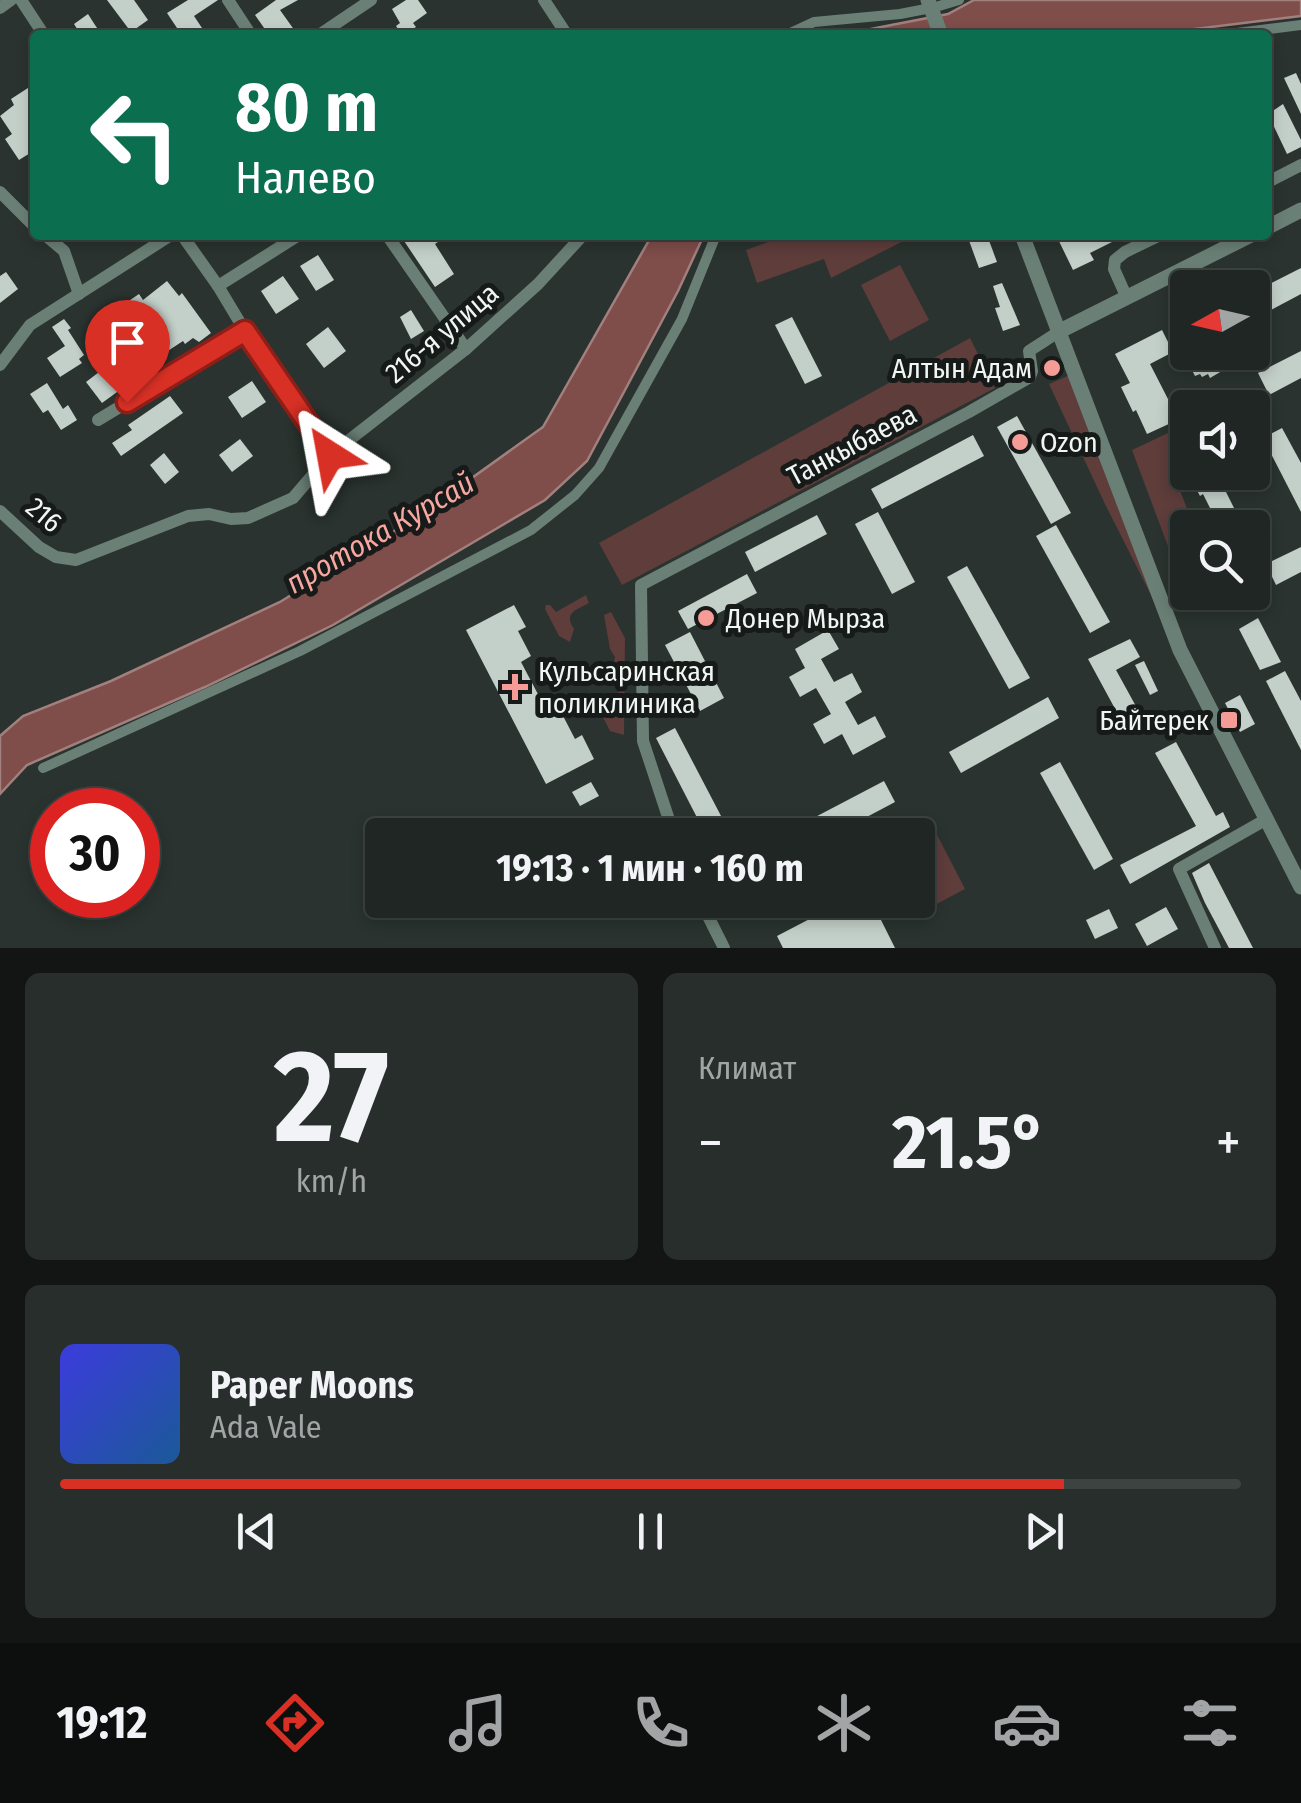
<!DOCTYPE html>
<html lang="ru">
<head>
<meta charset="utf-8">
<style>
	:root { --surface:#202623; --page:#282e2b; --text:#f1f3f6; --muted:#a2a5a6; --line:#3d4341; --accent:#d93025 }
	body { margin:0; font-family:"Fira Sans Condensed",sans-serif; background:var(--page); color:var(--text); height:100vh; display:flex; flex-direction:column; font-size:38px; white-space:nowrap }
	* { box-sizing:border-box; margin:0 }
	p { font-size:32px; color:var(--muted) }
	.icon { flex:none; width:55px; height:55px; fill:none; stroke:currentColor; stroke-width:2; stroke-linecap:round; stroke-linejoin:round }
	.map { position:relative; height:948px; overflow:hidden }
	.details { display:flex; flex-direction:column; gap:25px; padding:25px; background:#121513; flex:1 }
	.details>* { flex:none }
	.top-card { position:absolute; left:30px; top:30px; width:1242px; height:210px; border-radius:10px; box-shadow:0 5px 15px #0003,0 0 0 2px var(--line); background:#0b6e4f; color:#fff; overflow:hidden }
	.needle { width:65px; rotate:262deg }
	.tools { position:absolute; left:1170px; top:270px; display:grid; gap:20px }
	.tools a { display:grid; place-items:center; width:100px; height:100px; border-radius:10px; background:var(--surface); box-shadow:0 5px 15px #0003,0 0 0 2px var(--line); font-size:50px }
	.speed { position:absolute; left:30px; top:788px; display:flex; gap:20px; font-size:50px; font-weight:700; text-align:center }
	.speed>* { display:grid; place-content:center; width:130px; height:130px; border-radius:50%; background:var(--surface); box-shadow:0 5px 15px #0003,0 0 0 2px var(--line); line-height:1 }
	.speed .limit { border:15px solid #d22; background:#fff; color:#111 }
	.pin { position:absolute; display:grid; place-items:center; width:85px; height:85px; color:#fff; margin:-102px -42px; border-radius:50% 50% 50% 0; rotate:-45deg; box-shadow:0 0 10px #0007 }
	.pin .icon { rotate:45deg }
	.me { position:absolute; width:110px; margin:-55px; rotate:326deg; stroke-linejoin:round; filter:drop-shadow(0 0 8px #0008) }
	.turn { display:flex; align-items:center; gap:35px; height:210px; padding:0 40px; font-size:45px }
	.turn .icon { width:130px; height:130px; stroke-width:2.5 }
	.turn b { display:block; font-size:70px; line-height:85px }
	.big { font-size:75px; font-weight:700; line-height:1.1 }
	.details .widget { flex:1; display:flex; flex-direction:column; justify-content:center; gap:15px; min-width:0; padding:0 35px; border-radius:15px; background:var(--page) }
	.details .dial { align-items:center; gap:0 }
	.dial b { font-size:130px; line-height:1 }
	.song { display:flex; align-items:center; gap:30px }
	.cover { width:120px; height:120px; border-radius:15px; background:linear-gradient(135deg,hsl(240 70% 55%),hsl(210 70% 35%)) }
	.played { height:10px; border-radius:5px; background:linear-gradient(90deg,var(--accent) 85%,var(--line) 85%) }
	.keys { display:flex; justify-content:space-around; direction:ltr }
	.heat { display:flex; justify-content:space-between; align-items:center; font-size:55px; direction:ltr }
	.details .tiles { flex:1; display:grid; gap:25px; grid-template-columns:1fr 1fr }
	.widget:last-child { grid-column:span 2 }
	.trip { position:absolute; left:365px; top:818px; width:570px; height:100px; border-radius:10px; background:var(--surface); box-shadow:0 5px 15px #0003,0 0 0 2px var(--line); font-weight:700; line-height:100px; text-align:center }
	.dock { display:flex; height:160px; justify-content:space-around; align-items:center; background:#0d0f0e; color:var(--muted) }
	.dock .icon { width:70px; height:70px }
	.dock .current { color:var(--accent) }
	.dock b { font-size:45px; color:var(--text) }
	.map>svg:first-child { display:block }
	.green { fill:#5e3d3b }
	.water { fill:#7f4d4a; stroke:#a1807d; stroke-width:2.5 }
	.building { fill:#c3cfc9 }
	.lines { fill:none; stroke-linecap:round; stroke-linejoin:round }
	.pedestrian { stroke:#6a8076; stroke-width:10 }
	.minor { stroke:#6a8076; stroke-width:12 }
	.tertiary { stroke:#6a8076; stroke-width:15 }
	.route-casing { stroke:#8d1f18; stroke-width:25 }
	.route { stroke:#d93025; stroke-width:18 }
	.poi-dot { fill:#f59c96; stroke:#161a18; stroke-width:4 }
	.labels { text-anchor:middle; dominant-baseline:central; stroke-width:10; stroke-linejoin:round; paint-order:stroke }
	.street-label { font-size:28px; fill:#f0f6f3; stroke:#161a18 }
	.poi-label { font-size:28px; fill:#f0f6f3; stroke:#161a18; text-anchor:start }
	.water-label { font-size:30px; font-style:italic; fill:#f8a6a1; stroke:#161a18 }
</style>
</head>
<body>
<div class="map">
<svg width="1301" height="948" viewBox="0 0 1301 948">
	<rect width="100%" height="100%" fill="#2a332f"/>
	<!-- green -->
	<g class="green">
		<path d="M788,235H915L831,278L824,259L757,283L746,250Z"/>
		<path d="M900,265L929,320L890,341L861,285Z"/>
		<path d="M970,338L995,388L622,585L599,543Z"/>
		<path d="M1070,375L1155,603L1104,502L1049,384Z"/>
		<path d="M1187,424V462L1172,470L1193,524L1192,527L1188,528L1187,559L1175,565L1132,450Z"/>
		<path d="M586,595L589,603C577,610 563,612 574,629L570,642L559,636L545,609L546,605H550L556,612Z"/>
		<path d="M611,612L625,638L624,735L610,731L600,711L599,695C608,696 614,701 619,691L615,682L613,666L615,657L610,649L604,615Z"/>
		<path d="M932,825L965,889L929,908L918,886V835H913Z"/>
	</g>
	<!-- water -->
	<g class="water">
		<path d="M974,0H1301V16L1146,35H840L948,14Z"/>
		<path d="M652,235H704L678,291L587,461L545,500L333,625L205,687L27,765L0,794V736L23,716L111,681L280,602L423,513L543,427Z"/>
	</g>
	<!-- building -->
	<g class="building">
		<path d="M107,0H134L148,20L131,32Z"/>
		<path d="M188,0H218L194,16L204,31L197,35H164L177,28L167,13Z"/>
		<path d="M276,0H298L280,10L295,31L289,35H269L255,15Z"/>
		<path d="M406,0H418L427,13L413,23L416,27L402,35L396,26L400,23L392,9Z"/>
		<path d="M88,14L95,25L102,35H81L74,24Z"/>
		<path d="M1296,73L1301,84V114L1284,78Z"/>
		<path d="M31,86L35,92V150L19,160L5,139L12,134L0,116L14,105L11,99Z"/>
		<path d="M1283,104L1301,140V147L1287,154L1268,114Z"/>
		<path d="M400,235H448L435,244L454,274L435,287Z"/>
		<path d="M967,235H987L997,262L979,268Z"/>
		<path d="M1056,235H1126L1090,253L1094,260L1073,270Z"/>
		<path d="M318,255L334,280L316,291L300,266Z"/>
		<path d="M1301,268V294L1252,320V293Z"/>
		<path d="M6,272L18,289L0,303V276Z"/>
		<path d="M283,276L299,299L276,314L261,291Z"/>
		<path d="M167,281L179,296L182,293L211,333L199,342L193,338L185,344L183,341L154,360L132,327L127,330L114,311L139,294L143,300Z"/>
		<path d="M1002,283L1020,325L1003,331L995,308L1000,307L993,286Z"/>
		<path d="M411,310L424,331L411,339L400,317Z"/>
		<path d="M792,317L822,376L805,384L775,325Z"/>
		<path d="M64,319L71,328L68,330L84,355L79,359L82,363L60,377L47,358L65,346L52,327Z"/>
		<path d="M328,327L346,351L324,368L306,344Z"/>
		<path d="M1162,330L1173,352L1150,364L1168,399L1175,395L1184,417L1147,434L1136,410L1133,412L1121,387L1130,383L1115,354Z"/>
		<path d="M1301,351V378L1269,395L1258,373Z"/>
		<path d="M1202,352H1218L1222,360L1217,362L1222,371L1210,378L1208,374L1202,377L1200,374L1195,376L1190,366L1194,364L1193,361L1204,355Z"/>
		<path d="M120,356L135,379L102,403L86,382Z"/>
		<path d="M252,381L266,402L242,418L228,397Z"/>
		<path d="M47,383L63,409L68,405L77,420L61,430L48,410L43,413L30,394Z"/>
		<path d="M170,396L183,413L121,456L112,443L132,430L128,425Z"/>
		<path d="M1017,416L1071,513L1051,524L997,427Z"/>
		<path d="M1282,428L1301,463V512L1263,438Z"/>
		<path d="M973,435L984,456L882,509L871,489Z"/>
		<path d="M240,439L253,456L232,472L219,455Z"/>
		<path d="M164,453L179,472L165,484L150,465Z"/>
		<path d="M1208,472H1227L1231,480L1222,484L1244,528H1220L1203,494L1200,496L1192,481Z"/>
		<path d="M878,512L915,582L892,594L855,524Z"/>
		<path d="M817,515L827,534L755,572L745,552Z"/>
		<path d="M1056,525L1110,622L1090,633L1036,536Z"/>
		<path d="M1301,547V572L1276,585L1266,564Z"/>
		<path d="M967,566L1030,678L1009,689L947,577Z"/>
		<path d="M747,574L757,593L688,629L678,611Z"/>
		<path d="M514,605L526,627L518,631L531,656L521,662L550,717L561,712L575,739L582,735L594,759L546,784L466,630Z"/>
		<path d="M1258,618L1281,662L1260,670L1239,629Z"/>
		<path d="M828,630L839,649L821,659L834,682L852,673L862,692L845,702L858,725L875,716L886,737L853,755L842,734L824,744L813,724L831,714L816,688L800,697L789,677L805,668L795,649Z"/>
		<path d="M690,632L724,698L700,711L665,645Z"/>
		<path d="M1130,639L1140,657L1116,670L1143,719L1126,729L1088,659Z"/>
		<path d="M1144,661L1158,691L1150,695L1135,665Z"/>
		<path d="M1285,671L1301,701V750L1266,681Z"/>
		<path d="M1240,695L1255,724L1240,732L1225,703Z"/>
		<path d="M1048,697L1059,718L961,773L949,752Z"/>
		<path d="M675,728L731,835H706L656,738Z"/>
		<path d="M1176,742L1216,816L1223,812L1230,827L1130,884L1120,865L1196,826L1155,753Z"/>
		<path d="M1060,762L1113,859L1094,870L1040,773Z"/>
		<path d="M884,781L895,802L833,835H781Z"/>
		<path d="M591,782L599,796L580,806L572,792Z"/>
		<path d="M1209,863L1253,948H1229L1205,903L1192,873Z"/>
		<path d="M846,900H896L876,910L895,948H783L777,936Z"/>
		<path d="M1166,907L1178,929L1147,946L1135,924Z"/>
		<path d="M1109,909L1118,928L1095,939L1086,920Z"/>
	</g>
	<g class="lines">
		<!-- pedestrian -->
		<g class="pedestrian">
			<path d="M939,6L959,0"/>
			<path d="M786,35L814,22L900,14L931,8"/>
			<path d="M1221,35L1301,25"/>
			<path d="M43,768L300,651L531,530L575,495L599,468L682,319L716,235"/>
		</g>
		<!-- minor -->
		<g class="minor">
			<path d="M21,0L44,35"/>
			<path d="M228,0L251,35"/>
			<path d="M544,0L567,35"/>
			<path d="M0,8L11,0"/>
			<path d="M319,35L371,0"/>
			<path d="M1268,182L1301,165"/>
			<path d="M0,192L35,227"/>
			<path d="M45,235L64,251L79,294"/>
			<path d="M182,235L218,286L245,331L330,455"/>
			<path d="M387,235L466,349"/>
			<path d="M218,286L299,235"/>
			<path d="M1127,298L1114,269L1115,260L1125,252L1160,235"/>
			<path d="M0,365L30,325L171,235"/>
			<path d="M98,420L245,331"/>
			<path d="M0,511L39,547L56,557L76,560L188,516L209,514L231,519L248,518L293,498L330,455L466,349L538,284L583,235"/>
			<path d="M674,835L643,741L641,585L969,412L1030,377L1032,371L1029,351L1060,331"/>
			<path d="M700,900L724,948"/>
			<path d="M1215,948L1179,869L1265,820"/>
		</g>
		<!-- tertiary -->
		<g class="tertiary">
			<path d="M928,0L941,35"/>
			<path d="M1268,227L1301,210"/>
			<path d="M1022,235L1180,650L1301,887"/>
			<path d="M1060,331L1251,235"/>
		</g>
	</g>
	<g class="lines">
		<!-- route casing -->
		<g class="route-casing">
			<path id="route" d="M127,402L245,331L330,455"/>
		</g>
		<!-- route -->
		<use href="#route" class="route"/>
	</g>
	<!-- markers -->
	<g class="poi-dot">
		<circle cx="1052" cy="368" r="10"/>
		<circle cx="1020" cy="442" r="10"/>
		<circle cx="706" cy="618" r="10"/>
		<path d="M510 672h10v10h10v10h-10v10h-10v-10h-10v-10h10z"/>
		<rect x="1219" y="710" width="20" height="20" rx="5"/>
	</g>
	<g class="labels">
		<!-- street labels -->
		<g class="street-label">
			<text transform="translate(442 333) rotate(-40)">216-я улица</text>
			<text transform="translate(852 445) rotate(-28)">Танкыбаева</text>
			<text transform="translate(44 515) rotate(40)">216</text>
		</g>
		<!-- poi labels -->
		<g class="poi-label">
			<text x="1032" y="368" text-anchor="end">Алтын Адам</text>
			<text x="1040" y="442">Ozon</text>
			<text x="726" y="618">Донер Мырза</text>
			<text x="538" y="671">Кульсаринская<tspan x="538" dy="32">поликлиника</tspan></text>
			<text x="1209" y="720" text-anchor="end">Байтерек</text>
		</g>
		<!-- water labels -->
		<g class="water-label">
			<text transform="translate(380 533) rotate(-30)">протока Курсай</text>
		</g>
	</g>
</svg>
<div class="tools">
<a><svg class="needle" viewBox="-14 -14 28 28"><path d="M0-13l5 13h-10z" fill="#e53935"/><path d="M0 13l5-13h-10z" fill="#a2a5a6"/></svg></a>
<a><svg class="icon" aria-label="sound" viewBox="0 0 24 24"><path d="M4 9h4l5-4v14l-5-4H4zM17 9q2 3 0 6"/></svg></a>
<a><svg class="icon" aria-label="search" viewBox="0 0 24 24"><circle cx="10" cy="10" r="6"/><path d="M15 15l6 6"/></svg></a>
</div>
<div class="speed"><div class="limit">30</div></div>
<div class="pin" style="left:127px;top:402px;background:#d93025"><svg class="icon" aria-label="arrive" viewBox="0 0 24 24"><path d="M6 21V4h12l-3 4 3 4H6"/></svg></div>
<svg class="me" style="left:330px;top:455px" viewBox="-20 -20 40 40"><path d="M0-17L14 15 0 8-14 15z" fill="#d93025" stroke="#fff" stroke-width="4"/></svg>
<div class="trip">19:13 · 1 мин · 160 m</div>
<div class="top-card">
<div class="turn"><svg class="icon" aria-label="left" viewBox="0 0 24 24"><path d="M17 20v-9H6M10 6l-5 5 5 5"/></svg><div><b>80 m</b>Налево</div></div>
</div>
</div>
<section class="details">
<div class="tiles">
<div class="widget dial"><b>27</b><p>km/h</p></div>
<div class="widget"><p>Климат</p>
<div class="heat"><a>−</a><b class="big">21.5°</b><a>+</a></div>
</div>
<div class="widget">
<div class="song"><i class="cover"></i><div><b>Paper Moons</b><p>Ada Vale</p></div></div>
<div class="played"></div>
<div class="keys"><svg class="icon" aria-label="previous" viewBox="0 0 24 24"><path d="M18 5L8 12l10 7zM5 5v14"/></svg><svg class="icon" aria-label="pause" viewBox="0 0 24 24"><path d="M8 5v14M16 5v14"/></svg><svg class="icon" aria-label="next" viewBox="0 0 24 24"><path d="M6 5l10 7-10 7zM19 5v14"/></svg></div>
</div>
</div>
</section>
<nav class="dock">
<b>19:12</b>
<svg class="icon current" aria-label="directions" viewBox="0 0 24 24"><path d="M12 3l9 9-9 9-9-9zM9 14v-3h6M13 9l2 2-2 2"/></svg>
<svg class="icon" aria-label="music" viewBox="0 0 24 24"><path d="M9 18V5l10-2v13"/><circle cx="6" cy="18" r="3"/><circle cx="16" cy="16" r="3"/></svg>
<svg class="icon" aria-label="phone" viewBox="0 0 24 24"><path d="M5 4h4l2 5-3 2q2 4 5 5l2-3 5 2v4C11 20 4 13 5 4z"/></svg>
<svg class="icon" aria-label="climate" viewBox="0 0 24 24"><path d="M12 3v18M4 7l16 10M4 17L20 7"/></svg>
<svg class="icon" aria-label="car" viewBox="0 0 24 24"><path d="M5 17H2v-5l4-1 3-4h7l3 4 3 1v5h-3M9 17h6M6 11h13"/><circle cx="7" cy="17" r="2"/><circle cx="17" cy="17" r="2"/></svg>
<svg class="icon" aria-label="filters" viewBox="0 0 24 24"><path d="M4 7h16M4 17h16"/><circle cx="9" cy="7" r="2"/><circle cx="15" cy="17" r="2"/></svg>
</nav>
</body>
</html>
